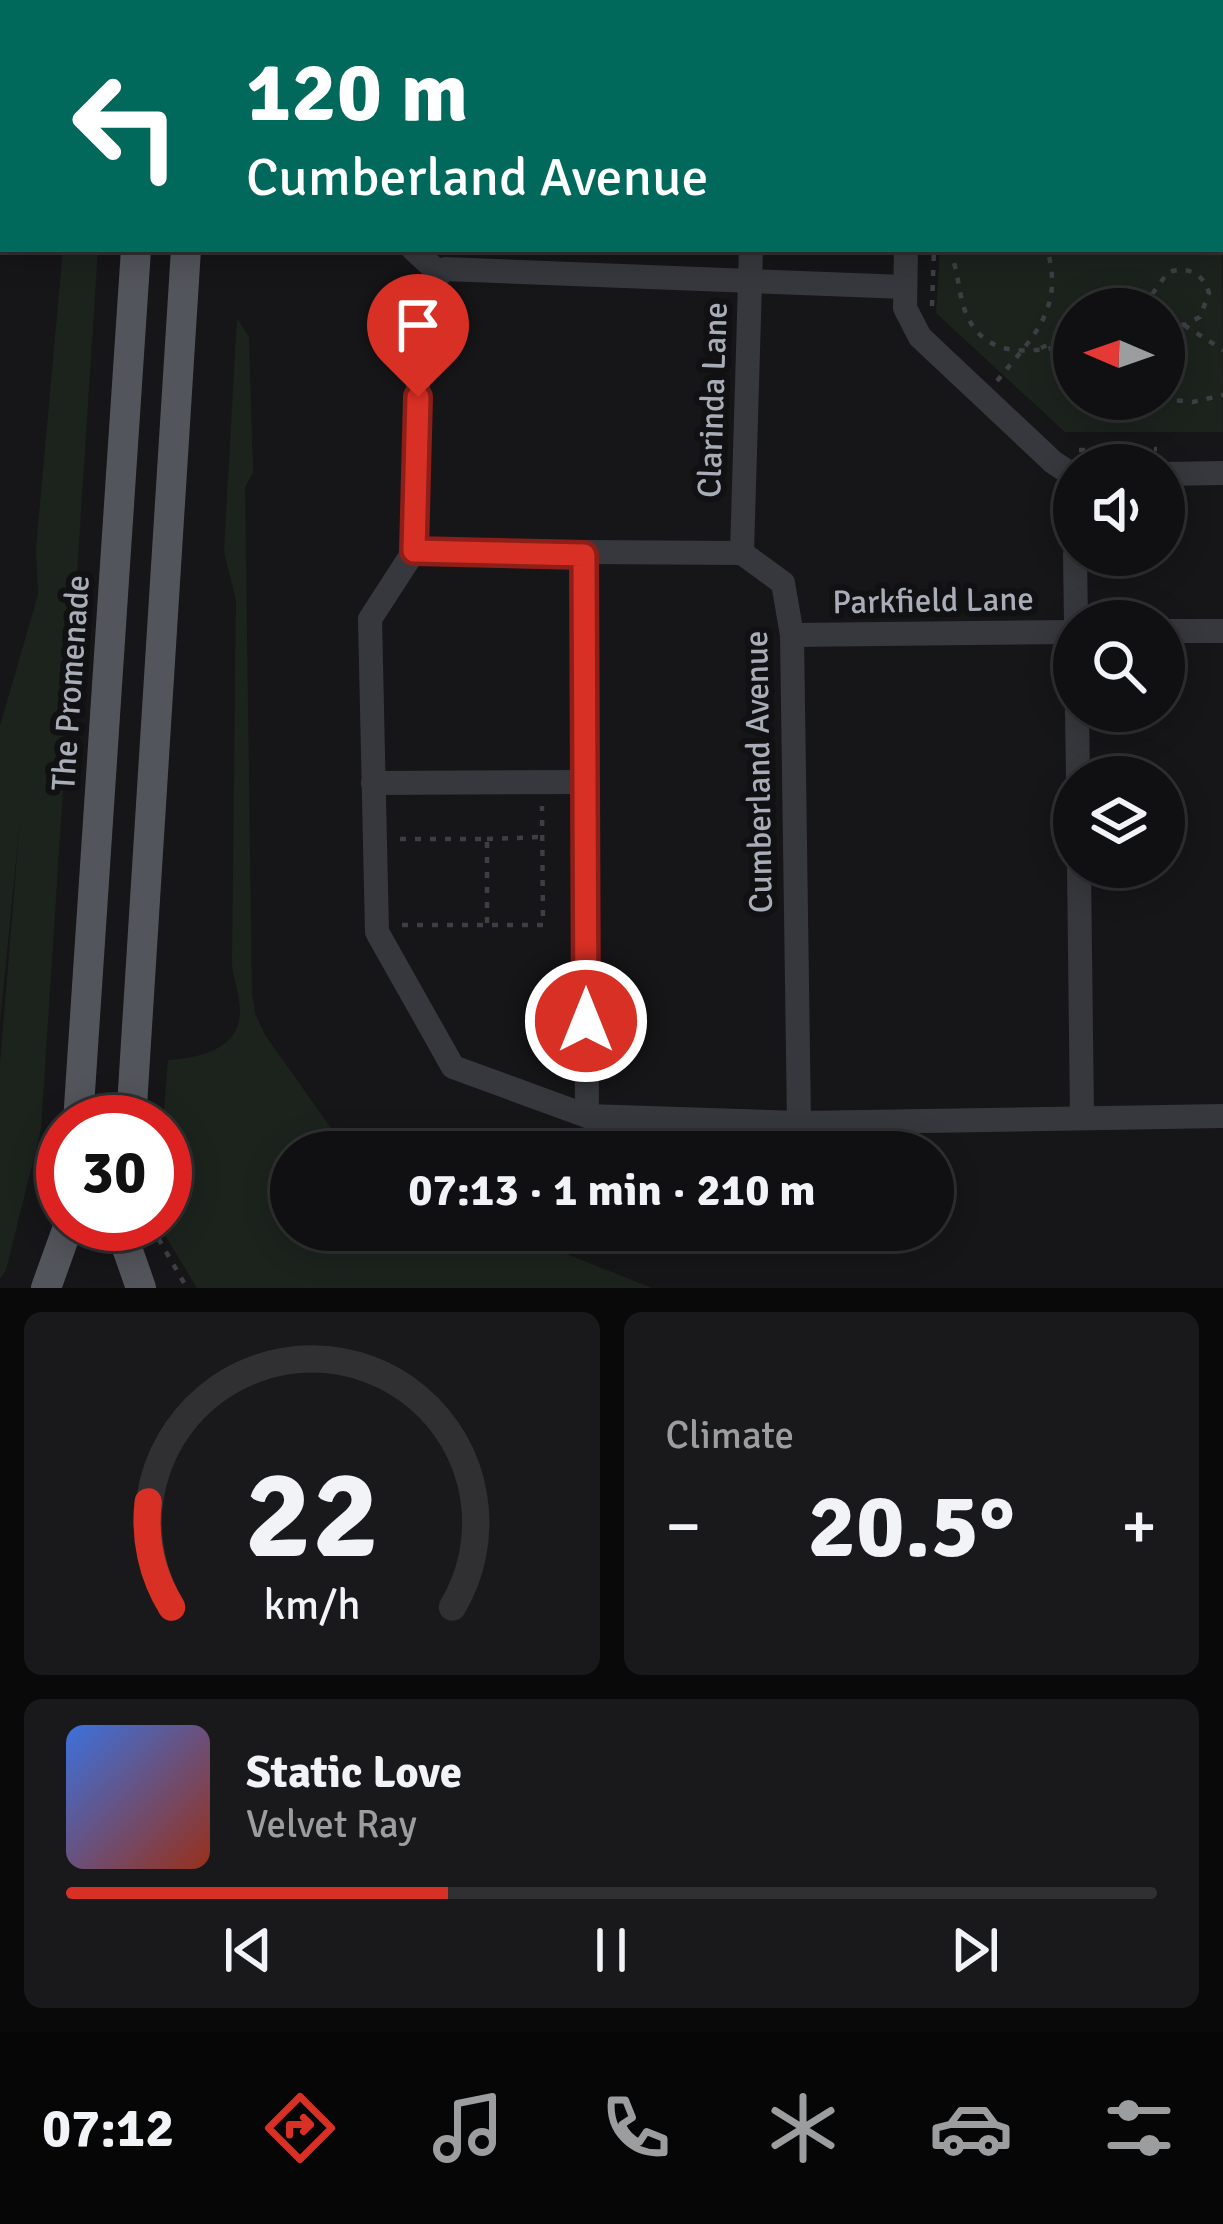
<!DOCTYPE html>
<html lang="en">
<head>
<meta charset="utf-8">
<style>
	:root { --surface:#101012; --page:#19191b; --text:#f1f3f6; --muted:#9c9d9f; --line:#303032; --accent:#d93025 }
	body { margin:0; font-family:Signika,sans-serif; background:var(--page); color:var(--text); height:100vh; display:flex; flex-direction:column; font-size:45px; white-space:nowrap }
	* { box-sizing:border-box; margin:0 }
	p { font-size:39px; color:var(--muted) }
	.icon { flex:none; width:66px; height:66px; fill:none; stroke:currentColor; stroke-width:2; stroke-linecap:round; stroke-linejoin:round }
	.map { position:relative; height:1288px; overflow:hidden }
	.sheet { display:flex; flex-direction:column; gap:24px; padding:24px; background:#09090a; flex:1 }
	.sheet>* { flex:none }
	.hud { position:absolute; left:0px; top:0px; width:1224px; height:252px; box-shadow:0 6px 30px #0003,0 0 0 3px var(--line); background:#00695c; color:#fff; overflow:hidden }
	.needle { width:78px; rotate:272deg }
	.buttons { position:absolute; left:1053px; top:288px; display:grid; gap:24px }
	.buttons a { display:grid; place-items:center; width:132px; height:132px; border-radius:50%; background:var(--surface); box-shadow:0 6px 30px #0003,0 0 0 3px var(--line); font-size:60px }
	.speed { position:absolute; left:36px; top:1095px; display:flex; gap:24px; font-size:60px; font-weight:700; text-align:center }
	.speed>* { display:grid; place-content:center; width:156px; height:156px; border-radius:50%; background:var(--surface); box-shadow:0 6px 30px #0003,0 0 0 3px var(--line); line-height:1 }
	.speed .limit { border:18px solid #d22; background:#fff; color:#111 }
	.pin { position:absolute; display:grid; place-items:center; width:102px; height:102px; color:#fff; margin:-123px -51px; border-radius:50% 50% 50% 0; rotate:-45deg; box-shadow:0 0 12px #0007 }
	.pin .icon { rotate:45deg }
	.me { position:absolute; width:132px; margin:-66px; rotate:0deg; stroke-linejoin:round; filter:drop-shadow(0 0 9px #0008) }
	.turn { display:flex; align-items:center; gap:42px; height:252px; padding:0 48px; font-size:54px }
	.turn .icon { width:156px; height:156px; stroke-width:2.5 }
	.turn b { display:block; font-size:84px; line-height:102px }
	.big { font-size:90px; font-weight:700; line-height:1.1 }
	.sheet .card { flex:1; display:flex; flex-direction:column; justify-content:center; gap:18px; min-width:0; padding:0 42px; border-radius:18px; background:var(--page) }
	.sheet .dial { align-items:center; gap:0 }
	.dial svg { height:312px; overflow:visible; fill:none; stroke:var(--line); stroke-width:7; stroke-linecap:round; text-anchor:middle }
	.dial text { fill:var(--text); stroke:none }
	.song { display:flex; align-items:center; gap:36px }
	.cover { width:144px; height:144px; border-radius:18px; background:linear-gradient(135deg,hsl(220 70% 55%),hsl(10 70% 35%)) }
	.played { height:12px; border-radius:6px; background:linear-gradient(90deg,var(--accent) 35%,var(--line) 35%) }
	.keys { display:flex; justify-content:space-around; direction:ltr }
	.heat { display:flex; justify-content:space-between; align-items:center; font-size:66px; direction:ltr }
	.sheet .tiles { flex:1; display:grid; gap:24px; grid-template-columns:1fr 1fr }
	.card:last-child { grid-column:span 2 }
	.trip { position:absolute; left:270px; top:1131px; width:684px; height:120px; border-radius:60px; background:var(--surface); box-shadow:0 6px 30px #0003,0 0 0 3px var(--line); font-weight:700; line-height:120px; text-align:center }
	.menu { display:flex; height:192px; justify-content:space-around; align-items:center; background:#060607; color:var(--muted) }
	.menu .icon { width:84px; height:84px }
	.menu .active { color:var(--accent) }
	.menu b { font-size:54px; color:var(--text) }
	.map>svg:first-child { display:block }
	.green { fill:#1c231d; fill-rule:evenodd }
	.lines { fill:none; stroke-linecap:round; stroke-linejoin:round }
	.path { stroke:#3d3f44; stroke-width:4.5; stroke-dasharray:6 9; stroke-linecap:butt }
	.minor { stroke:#37383d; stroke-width:24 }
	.major { stroke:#53555c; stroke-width:30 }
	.route-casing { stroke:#8d1f18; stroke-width:30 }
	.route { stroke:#d93025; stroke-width:21 }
	.labels { text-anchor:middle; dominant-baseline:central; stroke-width:12; stroke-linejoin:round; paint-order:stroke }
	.street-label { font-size:33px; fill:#a8adb8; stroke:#111113 }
</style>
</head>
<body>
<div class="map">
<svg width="1223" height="1288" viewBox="0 0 1223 1288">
	<rect width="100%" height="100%" fill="#161618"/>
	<!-- green -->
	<g class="green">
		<path d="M1221,22L1223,432H1065L936,313L940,249H1221ZM1074,309H1164V399H1074Z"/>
		<path d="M63,249H98L41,1129L6,1270L0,1279V1064L20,820L0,1022V726L38,595L36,548Z"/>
		<path d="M237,318L249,337L253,473L245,487L252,993L255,1013L265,1035L348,1152H291V1230H506L652,1288H197L163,1232V1122L168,1060C198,1058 240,1050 240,1011C240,995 233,979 232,963L236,600L224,552Z"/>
	</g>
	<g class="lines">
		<!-- path -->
		<g class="path">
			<path d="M0,0L9,3"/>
			<path d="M1221,22H1223"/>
			<path d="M1221,70L1223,72"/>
			<path d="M1221,202L1223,205"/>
			<path d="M949,249C957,266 958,286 963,305C980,360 1028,354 1074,344"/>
			<path d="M932,306L934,249"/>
			<path d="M1103,309C1109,292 1123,287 1140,292L1152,307"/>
			<path d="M1156,309L1153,293L1168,272C1188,266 1203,273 1209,293L1200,317L1184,325L1164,318"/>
			<path d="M1184,325L1223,350"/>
			<path d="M1041,348L1074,333"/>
			<path d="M997,381C1032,337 1065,310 1047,249"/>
			<path d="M1162,399L1193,402L1223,395"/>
			<path d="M1079,450L1157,449"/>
			<path d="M400,839H487V925"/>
			<path d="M487,839L541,837"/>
			<path d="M402,925H543L542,806"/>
			<path d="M156,1224L158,1238L187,1288"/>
		</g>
		<!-- minor -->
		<g class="minor">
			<path d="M71,0L79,3"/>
			<path d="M279,3L285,0"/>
			<path d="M761,3V0"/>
			<path d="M920,3V0"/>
			<path d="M413,249L440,274"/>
			<path d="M906,249L905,308L920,337L1053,462L1074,476"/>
			<path d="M905,287L445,269L430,283L420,304L414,551L370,619L377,932L453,1067L587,1116L799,1123L1223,1116"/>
			<path d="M1164,474L1223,473"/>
			<path d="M1074,476V507"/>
			<path d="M414,551L742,553L783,583L792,635L799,1123"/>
			<path d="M742,553L751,249"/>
			<path d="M584,555L587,1116"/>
			<path d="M1075,555L1076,621"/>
			<path d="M1164,631H1223"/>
			<path d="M792,635L1074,632"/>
			<path d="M1077,711L1078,777"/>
			<path d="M373,783L586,782"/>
			<path d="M1079,867L1082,1117"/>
		</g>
		<!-- major -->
		<g class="major">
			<path d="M100,0L101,3"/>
			<path d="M253,3L255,0"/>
			<path d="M78,1122L136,249"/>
			<path d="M131,1122L186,249"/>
			<path d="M125,1224L127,1248L141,1288"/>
			<path d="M46,1288L69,1224"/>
		</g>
	</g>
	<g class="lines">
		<!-- route casing -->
		<g class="route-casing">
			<path id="route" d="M418,397L414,551L584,555L586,1021"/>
		</g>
		<!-- route -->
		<use href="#route" class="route"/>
	</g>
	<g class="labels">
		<!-- street labels -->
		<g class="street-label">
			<text transform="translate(713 400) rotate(-88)">Clarinda Lane</text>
			<text transform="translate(933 601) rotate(-1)">Parkfield Lane</text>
			<text transform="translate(71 683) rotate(-86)">The Promenade</text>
			<text transform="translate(759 772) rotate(-91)">Cumberland Avenue</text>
		</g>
	</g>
</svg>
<div class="buttons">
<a><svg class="needle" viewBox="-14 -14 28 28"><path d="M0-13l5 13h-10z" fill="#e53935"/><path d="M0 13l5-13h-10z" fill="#9c9d9f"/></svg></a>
<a><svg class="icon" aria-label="sound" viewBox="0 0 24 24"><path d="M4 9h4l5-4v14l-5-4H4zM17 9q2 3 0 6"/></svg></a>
<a><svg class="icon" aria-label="search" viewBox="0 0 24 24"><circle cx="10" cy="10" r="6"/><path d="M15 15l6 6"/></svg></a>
<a><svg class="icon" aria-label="layers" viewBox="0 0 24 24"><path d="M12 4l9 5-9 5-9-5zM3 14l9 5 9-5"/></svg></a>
</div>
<div class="speed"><div class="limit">30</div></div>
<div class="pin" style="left:418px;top:397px;background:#d93025"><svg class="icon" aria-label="arrive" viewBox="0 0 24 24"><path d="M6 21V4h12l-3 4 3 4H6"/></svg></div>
<svg class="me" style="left:586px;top:1021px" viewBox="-20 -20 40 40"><circle r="17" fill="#d93025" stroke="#fff" stroke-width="3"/><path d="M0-11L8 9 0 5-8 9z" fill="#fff"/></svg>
<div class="trip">07:13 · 1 min · 210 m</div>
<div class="hud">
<div class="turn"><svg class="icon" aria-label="left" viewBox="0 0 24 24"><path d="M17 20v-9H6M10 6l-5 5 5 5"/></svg><div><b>120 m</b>Cumberland Avenue</div></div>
</div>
</div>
<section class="sheet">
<div class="tiles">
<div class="card dial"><svg viewBox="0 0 100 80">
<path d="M14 69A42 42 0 1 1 86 69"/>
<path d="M14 69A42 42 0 0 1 8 42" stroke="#d93025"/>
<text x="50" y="56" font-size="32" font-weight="700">22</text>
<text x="50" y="72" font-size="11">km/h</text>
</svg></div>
<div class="card"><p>Climate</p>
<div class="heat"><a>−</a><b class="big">20.5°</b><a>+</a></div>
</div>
<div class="card">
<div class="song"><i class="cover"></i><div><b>Static Love</b><p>Velvet Ray</p></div></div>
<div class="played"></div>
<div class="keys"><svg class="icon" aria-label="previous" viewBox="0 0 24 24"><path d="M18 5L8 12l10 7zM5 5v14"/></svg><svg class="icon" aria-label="pause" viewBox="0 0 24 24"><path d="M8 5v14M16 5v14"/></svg><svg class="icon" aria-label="next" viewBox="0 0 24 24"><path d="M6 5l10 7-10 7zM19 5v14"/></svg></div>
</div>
</div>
</section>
<nav class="menu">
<b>07:12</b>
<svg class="icon active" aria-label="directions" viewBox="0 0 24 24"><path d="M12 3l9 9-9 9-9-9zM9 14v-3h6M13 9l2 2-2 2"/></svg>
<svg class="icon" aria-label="music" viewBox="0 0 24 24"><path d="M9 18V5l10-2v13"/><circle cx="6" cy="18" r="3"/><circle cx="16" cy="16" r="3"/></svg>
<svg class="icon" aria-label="phone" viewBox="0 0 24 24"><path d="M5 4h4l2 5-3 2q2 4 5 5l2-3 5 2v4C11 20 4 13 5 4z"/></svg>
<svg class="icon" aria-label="climate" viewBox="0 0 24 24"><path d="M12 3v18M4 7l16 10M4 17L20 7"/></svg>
<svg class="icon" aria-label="car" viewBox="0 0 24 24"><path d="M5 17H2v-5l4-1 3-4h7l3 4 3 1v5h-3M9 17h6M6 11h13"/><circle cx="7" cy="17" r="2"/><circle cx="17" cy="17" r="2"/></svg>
<svg class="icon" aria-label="filters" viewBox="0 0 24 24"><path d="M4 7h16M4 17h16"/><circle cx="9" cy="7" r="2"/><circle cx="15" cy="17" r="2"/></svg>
</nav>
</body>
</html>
